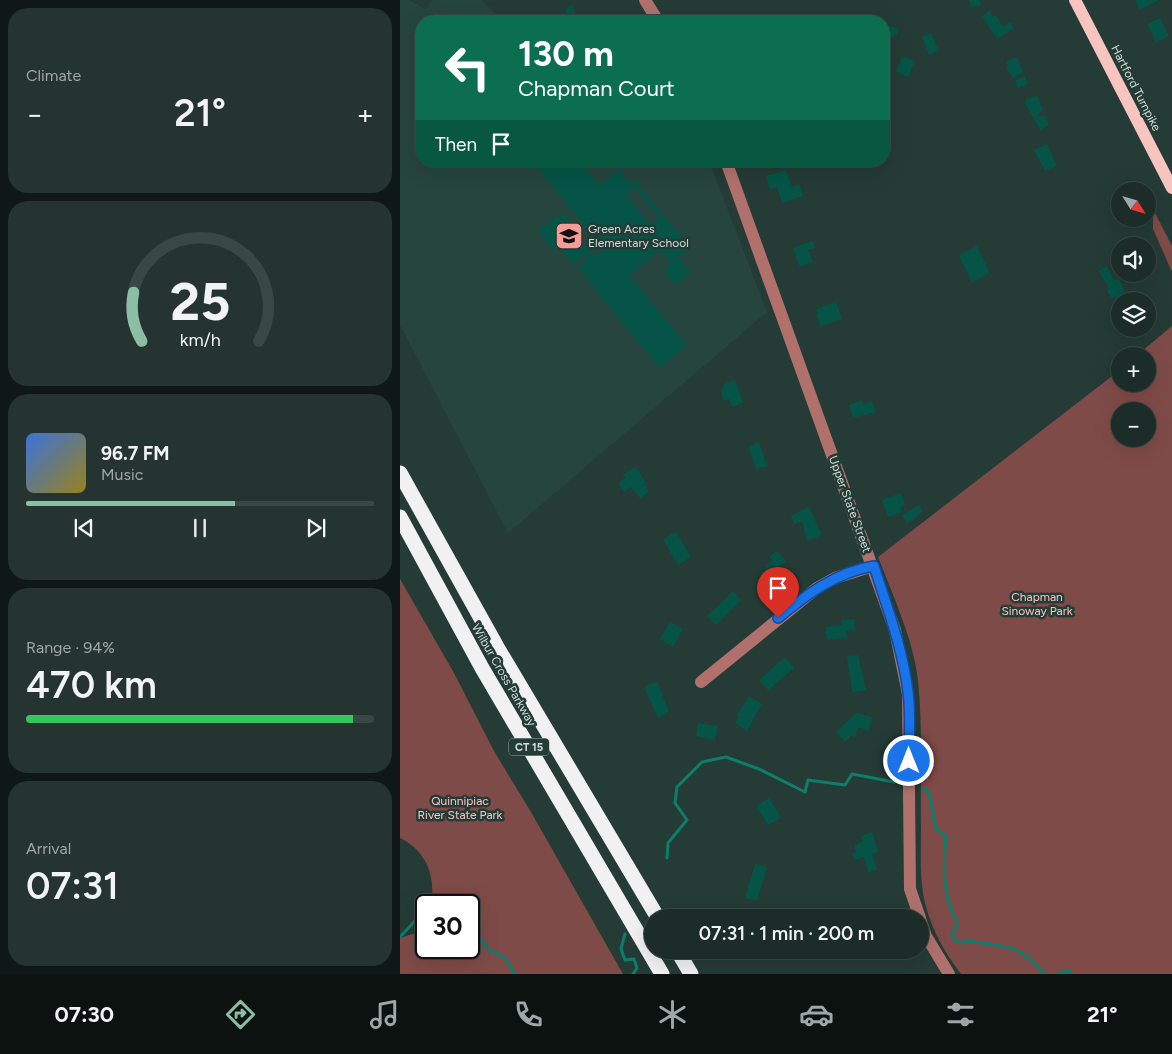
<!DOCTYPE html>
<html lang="en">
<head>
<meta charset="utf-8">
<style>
	:root { --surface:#1c2c28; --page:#253430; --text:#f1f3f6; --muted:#a0a7a8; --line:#3a4845; --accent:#8abfa5 }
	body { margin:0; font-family:Figtree,sans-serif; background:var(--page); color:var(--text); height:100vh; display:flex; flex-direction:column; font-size:19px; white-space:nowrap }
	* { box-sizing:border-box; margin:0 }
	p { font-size:16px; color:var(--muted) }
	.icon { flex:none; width:28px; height:28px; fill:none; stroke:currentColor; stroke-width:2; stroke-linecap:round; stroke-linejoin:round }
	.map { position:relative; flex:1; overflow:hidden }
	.panel { display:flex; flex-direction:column; gap:8px; padding:8px; background:#0f1816; width:400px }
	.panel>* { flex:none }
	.guide { position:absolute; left:15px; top:15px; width:475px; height:152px; border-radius:20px; box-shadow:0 5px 20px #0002,0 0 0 1px var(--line); background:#0b6e4f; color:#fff; overflow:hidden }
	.needle { width:32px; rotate:127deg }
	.fabs { position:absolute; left:711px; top:182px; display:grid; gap:10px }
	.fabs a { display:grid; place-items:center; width:45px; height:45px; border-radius:50%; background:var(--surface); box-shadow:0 5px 20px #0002,0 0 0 1px var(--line); font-size:25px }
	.speed { position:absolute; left:15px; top:894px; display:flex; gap:10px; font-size:25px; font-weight:700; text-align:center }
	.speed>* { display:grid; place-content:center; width:65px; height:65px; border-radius:50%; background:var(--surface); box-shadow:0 5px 20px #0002,0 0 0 1px var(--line); line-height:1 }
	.speed .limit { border:2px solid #111; border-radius:8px; background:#fff; color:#111 }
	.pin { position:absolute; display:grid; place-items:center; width:42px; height:42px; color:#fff; margin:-51px -21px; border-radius:50% 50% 50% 0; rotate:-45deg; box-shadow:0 0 5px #0007 }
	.pin .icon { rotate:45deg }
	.me { position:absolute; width:55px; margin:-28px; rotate:0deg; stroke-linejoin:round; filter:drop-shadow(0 0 4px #0008) }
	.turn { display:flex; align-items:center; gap:18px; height:105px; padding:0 20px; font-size:22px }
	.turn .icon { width:65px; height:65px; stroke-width:2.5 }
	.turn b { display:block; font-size:35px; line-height:42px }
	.then { display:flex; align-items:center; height:48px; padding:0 20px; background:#0003; gap:10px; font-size:19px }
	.big { font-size:38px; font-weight:600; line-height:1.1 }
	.panel .card { flex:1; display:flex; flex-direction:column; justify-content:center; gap:8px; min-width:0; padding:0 18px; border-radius:20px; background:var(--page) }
	.panel .dial { align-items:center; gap:0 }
	.dial svg { height:130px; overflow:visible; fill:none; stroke:var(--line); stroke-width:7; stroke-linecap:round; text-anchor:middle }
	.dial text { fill:var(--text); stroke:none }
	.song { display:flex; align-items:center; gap:15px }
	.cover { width:60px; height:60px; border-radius:8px; background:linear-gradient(135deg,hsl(220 70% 55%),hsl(50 70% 35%)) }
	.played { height:5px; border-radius:2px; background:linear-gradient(90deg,var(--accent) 60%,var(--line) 60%) }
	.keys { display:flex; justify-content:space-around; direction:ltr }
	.heat { display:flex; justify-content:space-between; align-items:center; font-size:28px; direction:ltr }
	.charge { height:8px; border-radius:4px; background:linear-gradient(90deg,#34c759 94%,var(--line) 0) }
	.trip { position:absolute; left:244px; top:909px; width:285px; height:50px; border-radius:25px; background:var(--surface); box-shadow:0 5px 20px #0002,0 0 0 1px var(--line); font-weight:600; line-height:50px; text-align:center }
	.tabs { display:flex; height:80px; justify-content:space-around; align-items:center; background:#0b1210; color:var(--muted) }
	.tabs .icon { width:35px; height:35px }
	.tabs .active { color:var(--accent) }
	.tabs b { font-size:22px; color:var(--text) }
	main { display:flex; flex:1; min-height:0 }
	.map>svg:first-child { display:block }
	.built { fill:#26453e }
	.green { fill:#7f4b48; fill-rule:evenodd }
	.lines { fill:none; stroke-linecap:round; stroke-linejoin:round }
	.stream { stroke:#0d7e6c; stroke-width:3 }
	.building { fill:#055447; fill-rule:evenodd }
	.minor { stroke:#b0716d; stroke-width:12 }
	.major { stroke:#f8c4c0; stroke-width:12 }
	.highway { stroke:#f1f1f1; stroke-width:15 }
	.route-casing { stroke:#114b97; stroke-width:12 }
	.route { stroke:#1a73e8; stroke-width:9 }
	.labels { text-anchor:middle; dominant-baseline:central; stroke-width:5; stroke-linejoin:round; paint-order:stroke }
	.shield { fill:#253b36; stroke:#9dada9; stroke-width:1 }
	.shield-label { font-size:11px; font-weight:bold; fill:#d1deda }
	.street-label { font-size:12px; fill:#d1deda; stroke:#253b36 }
	.poi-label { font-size:12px; fill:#d1deda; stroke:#253b36; text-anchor:start }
	.park-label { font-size:12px; fill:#f8c5c0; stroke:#253b36 }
</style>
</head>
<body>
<main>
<section class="panel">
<div class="card"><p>Climate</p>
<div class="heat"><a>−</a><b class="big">21°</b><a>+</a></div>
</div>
<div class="card dial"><svg viewBox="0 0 100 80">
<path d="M14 69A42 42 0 1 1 86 69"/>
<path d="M14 69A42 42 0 0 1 9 39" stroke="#8abfa5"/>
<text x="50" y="56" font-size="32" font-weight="700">25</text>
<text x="50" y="72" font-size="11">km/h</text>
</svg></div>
<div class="card">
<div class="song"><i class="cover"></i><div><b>96.7 FM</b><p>Music</p></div></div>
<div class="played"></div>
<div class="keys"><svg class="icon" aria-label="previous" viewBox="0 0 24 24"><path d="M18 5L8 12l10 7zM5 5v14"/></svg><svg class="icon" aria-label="pause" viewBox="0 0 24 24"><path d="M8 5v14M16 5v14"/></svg><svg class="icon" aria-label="next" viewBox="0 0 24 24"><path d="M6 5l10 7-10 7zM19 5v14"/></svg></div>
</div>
<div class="card"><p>Range · 94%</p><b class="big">470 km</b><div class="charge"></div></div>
<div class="card"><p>Arrival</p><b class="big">07:31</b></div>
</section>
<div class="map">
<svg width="772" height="974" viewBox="0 0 772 974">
	<rect width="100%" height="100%" fill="#253b36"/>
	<!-- built -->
	<path class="built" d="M0,0H9L25,9L33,0H81L103,21H21V161H309L367,312L108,533L0,325Z"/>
	<!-- green -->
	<g class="green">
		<path d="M753,209L772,246V272L753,229Z"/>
		<path d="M772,326V974H561C545,953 533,932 526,907C519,881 521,854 521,828C520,779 523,729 518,680C513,638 493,596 478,557L720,370V384H748V356H736ZM720,411H748V439H720Z"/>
		<path d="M0,579L54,673L95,753L131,812L223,974H0V938L19,932L26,922V948H69V905H31C36,877 27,851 0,838Z"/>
	</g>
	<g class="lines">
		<!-- stream -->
		<g class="stream">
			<path d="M523,788L529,793L536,829L546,836C543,866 542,895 557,922L552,937L560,943L568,941C603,947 620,943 644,974"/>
			<path d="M267,858L268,843L287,820L275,803L277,787L302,762L326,757L359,769L405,792L408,780L445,785L452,774L494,782"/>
			<path d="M69,922L88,949L105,958L115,974"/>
			<path d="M225,934L221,949L225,960L234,959L237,968L233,974"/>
			<path d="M0,937L26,909"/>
			<path d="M658,974L669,970L670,974"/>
		</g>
	</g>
	<!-- building -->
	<g class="building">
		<path d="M569,0H579L581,5L571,7Z"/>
		<path d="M735,0H759L740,10Z"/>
		<path d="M172,5L177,17L170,20L165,9Z"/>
		<path d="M590,11L593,17L596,15L603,27L610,22L614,28L597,39L582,16Z"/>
		<path d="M207,15L209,19L207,21H194Z"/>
		<path d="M760,18L769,36L756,42L747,24Z"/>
		<circle cx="492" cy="32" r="5.5"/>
		<path d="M531,33L539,51L529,55L522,37Z"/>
		<path d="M502,56L515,61L508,77L496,72Z"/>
		<path d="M617,57L623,73L613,78L605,67L608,66L606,62Z"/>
		<path d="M625,76L628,84L618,88L615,80Z"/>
		<path d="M637,95L643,110L638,114L640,117L644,115L649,125L640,130L624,101Z"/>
		<path d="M647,144L657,166L645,171L634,150Z"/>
		<path d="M132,161H180L199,185L219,170L230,183L234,180L290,248L276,260L277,261L280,259L290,272L275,285L265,272L268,270L265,267L271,263L260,250L229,275L287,346L259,368L178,268L188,259L185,255L173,265L159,247L154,251L138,231L157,215L159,218L165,213L178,229L184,225ZM234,187L259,218L250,225L226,194ZM191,225L208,246L195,256L178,236Z"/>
		<path d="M386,170L392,187L399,185L403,196L382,203L377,187L370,189L366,176Z"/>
		<path d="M413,241L415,248L408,250L413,262L400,267L393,248Z"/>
		<path d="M577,246L590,273L572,282L559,255Z"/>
		<path d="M707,266L714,280L718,278L725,291L722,293L726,301H720V308L714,297L712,299L707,290L710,288L698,271Z"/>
		<path d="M436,302L442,319L421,326L416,315H418L416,309Z"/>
		<path d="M335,380L343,403L332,407L329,399L323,401L321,389L325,387L324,384Z"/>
		<path d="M462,400L463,405L472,401L476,412L453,418L449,405Z"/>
		<path d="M359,442L367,466L356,469L348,446Z"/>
		<path d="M236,467L246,483L242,485H245L249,492L240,498L231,487L224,492L218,483L225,478L223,474Z"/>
		<path d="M501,493L505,505L500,507L502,512L488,517L482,500Z"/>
		<path d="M519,505L523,512L507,524L502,515Z"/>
		<path d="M409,507L422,535L407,541L402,521L394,524L391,516Z"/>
		<path d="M276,532L291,557L278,565L263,539Z"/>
		<path d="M377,551L386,562L378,567L381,572L365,584L358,575L367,568L365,566L372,561L369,557Z"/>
		<path d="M333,591L341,600L316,625L307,616Z"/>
		<path d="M454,619L455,630L446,631L447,638L427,640L425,627L442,625V620Z"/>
		<path d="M270,622L283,629L273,647L260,639Z"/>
		<path d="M458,655L466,690L452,692L447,656Z"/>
		<path d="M385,657L394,668L368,690L359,680Z"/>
		<path d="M257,681L269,712L258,718L244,687Z"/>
		<path d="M349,696L362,704L347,731L335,723L339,716L337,715Z"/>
		<path d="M456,713L472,717L469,731L459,728L455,732L457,735L454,738L452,735L445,742L436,732Z"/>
		<path d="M298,723L318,726L315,740L296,736Z"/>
		<path d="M369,798L381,818L368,825L356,806Z"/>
		<path d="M472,832L478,852L472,854L477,870L468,872L464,857L454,860L452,853L456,852L454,845L463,842L461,836Z"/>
		<path d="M355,864L367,867L357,901L345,898Z"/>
		<path d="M441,950H454V951L443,954Z"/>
	</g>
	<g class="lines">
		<!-- minor -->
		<g class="minor">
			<path d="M245,0L258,21"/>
			<path d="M326,161L495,630L508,694L510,889L520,918"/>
			<path d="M301,682L417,588L435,578L473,566"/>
			<path d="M520,919L526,936L549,974"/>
		</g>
		<!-- major -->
		<path class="major" d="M675,0L772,188"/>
		<!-- highway -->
		<g class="highway">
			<path d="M0,473L97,647L258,918"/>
			<path d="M0,517L82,668L262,974"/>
			<path d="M277,950L291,974"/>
		</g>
	</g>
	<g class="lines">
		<!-- route casing -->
		<g class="route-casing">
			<path id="route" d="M378,618C406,595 436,572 474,566C487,607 503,649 508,692C511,715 509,738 509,761"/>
		</g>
		<!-- route -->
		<use href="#route" class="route"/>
	</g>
	<!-- icons -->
	<defs>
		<g id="school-square" transform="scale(1.4375)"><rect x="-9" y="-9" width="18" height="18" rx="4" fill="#f59c96" stroke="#253b36"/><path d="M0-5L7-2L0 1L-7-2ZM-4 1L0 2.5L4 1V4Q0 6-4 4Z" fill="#111"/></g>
	</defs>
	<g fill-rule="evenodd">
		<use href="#school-square" x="169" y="236"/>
	</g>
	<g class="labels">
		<!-- shield labels -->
		<rect class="shield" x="109" y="738.5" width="40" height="17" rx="4"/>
		<g class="shield-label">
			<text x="129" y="747">CT 15</text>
		</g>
		<!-- street labels -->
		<g class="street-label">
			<text transform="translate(736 88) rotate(63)">Hartford Turnpike</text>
			<text transform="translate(450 504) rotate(70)">Upper State Street</text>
			<text transform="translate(104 675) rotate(60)">Wilbur Cross Parkway</text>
		</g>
		<!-- poi labels -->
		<g class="poi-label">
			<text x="188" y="229">Green Acres<tspan x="188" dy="14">Elementary School</tspan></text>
		</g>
		<!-- park labels -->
		<g class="park-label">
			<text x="637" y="597">Chapman<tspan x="637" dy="14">Sinoway Park</tspan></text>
			<text x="60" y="801">Quinnipiac<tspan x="60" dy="14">River State Park</tspan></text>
		</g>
	</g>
</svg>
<div class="fabs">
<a><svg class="needle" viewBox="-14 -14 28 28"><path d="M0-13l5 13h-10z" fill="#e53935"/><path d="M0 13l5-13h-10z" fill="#a0a7a8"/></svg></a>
<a><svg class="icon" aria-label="sound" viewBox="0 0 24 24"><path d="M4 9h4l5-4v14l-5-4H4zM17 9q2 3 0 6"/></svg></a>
<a><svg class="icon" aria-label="layers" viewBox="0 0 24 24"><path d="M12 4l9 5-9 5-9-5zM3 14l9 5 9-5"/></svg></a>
<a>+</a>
<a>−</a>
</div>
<div class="speed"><div class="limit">30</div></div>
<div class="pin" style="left:378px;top:618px;background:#d93025"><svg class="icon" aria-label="arrive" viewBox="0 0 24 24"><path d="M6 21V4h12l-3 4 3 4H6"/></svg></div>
<svg class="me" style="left:509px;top:761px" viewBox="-20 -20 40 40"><circle r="17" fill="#1a73e8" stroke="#fff" stroke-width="3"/><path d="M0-11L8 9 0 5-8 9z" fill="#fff"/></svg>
<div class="trip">07:31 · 1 min · 200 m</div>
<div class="guide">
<div class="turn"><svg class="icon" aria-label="left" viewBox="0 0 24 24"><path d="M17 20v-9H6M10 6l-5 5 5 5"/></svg><div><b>130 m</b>Chapman Court</div></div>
<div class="then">Then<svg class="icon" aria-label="arrive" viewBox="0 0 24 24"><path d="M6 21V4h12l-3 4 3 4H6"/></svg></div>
</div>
</div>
</main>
<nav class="tabs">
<b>07:30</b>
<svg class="icon active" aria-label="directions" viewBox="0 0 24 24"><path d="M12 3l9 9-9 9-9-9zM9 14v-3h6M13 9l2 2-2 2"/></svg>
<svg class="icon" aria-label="music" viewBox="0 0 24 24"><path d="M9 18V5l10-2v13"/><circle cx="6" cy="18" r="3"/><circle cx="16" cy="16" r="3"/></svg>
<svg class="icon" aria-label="phone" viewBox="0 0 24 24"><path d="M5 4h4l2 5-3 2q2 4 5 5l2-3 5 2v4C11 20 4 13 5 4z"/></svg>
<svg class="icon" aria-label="climate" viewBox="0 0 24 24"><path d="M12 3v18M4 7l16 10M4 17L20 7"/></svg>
<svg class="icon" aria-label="car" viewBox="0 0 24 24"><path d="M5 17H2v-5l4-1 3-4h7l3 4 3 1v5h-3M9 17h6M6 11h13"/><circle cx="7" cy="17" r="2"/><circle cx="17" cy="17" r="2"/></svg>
<svg class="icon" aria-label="filters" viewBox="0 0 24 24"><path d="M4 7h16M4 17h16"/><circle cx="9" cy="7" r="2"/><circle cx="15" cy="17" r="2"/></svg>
<b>21°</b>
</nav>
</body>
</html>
